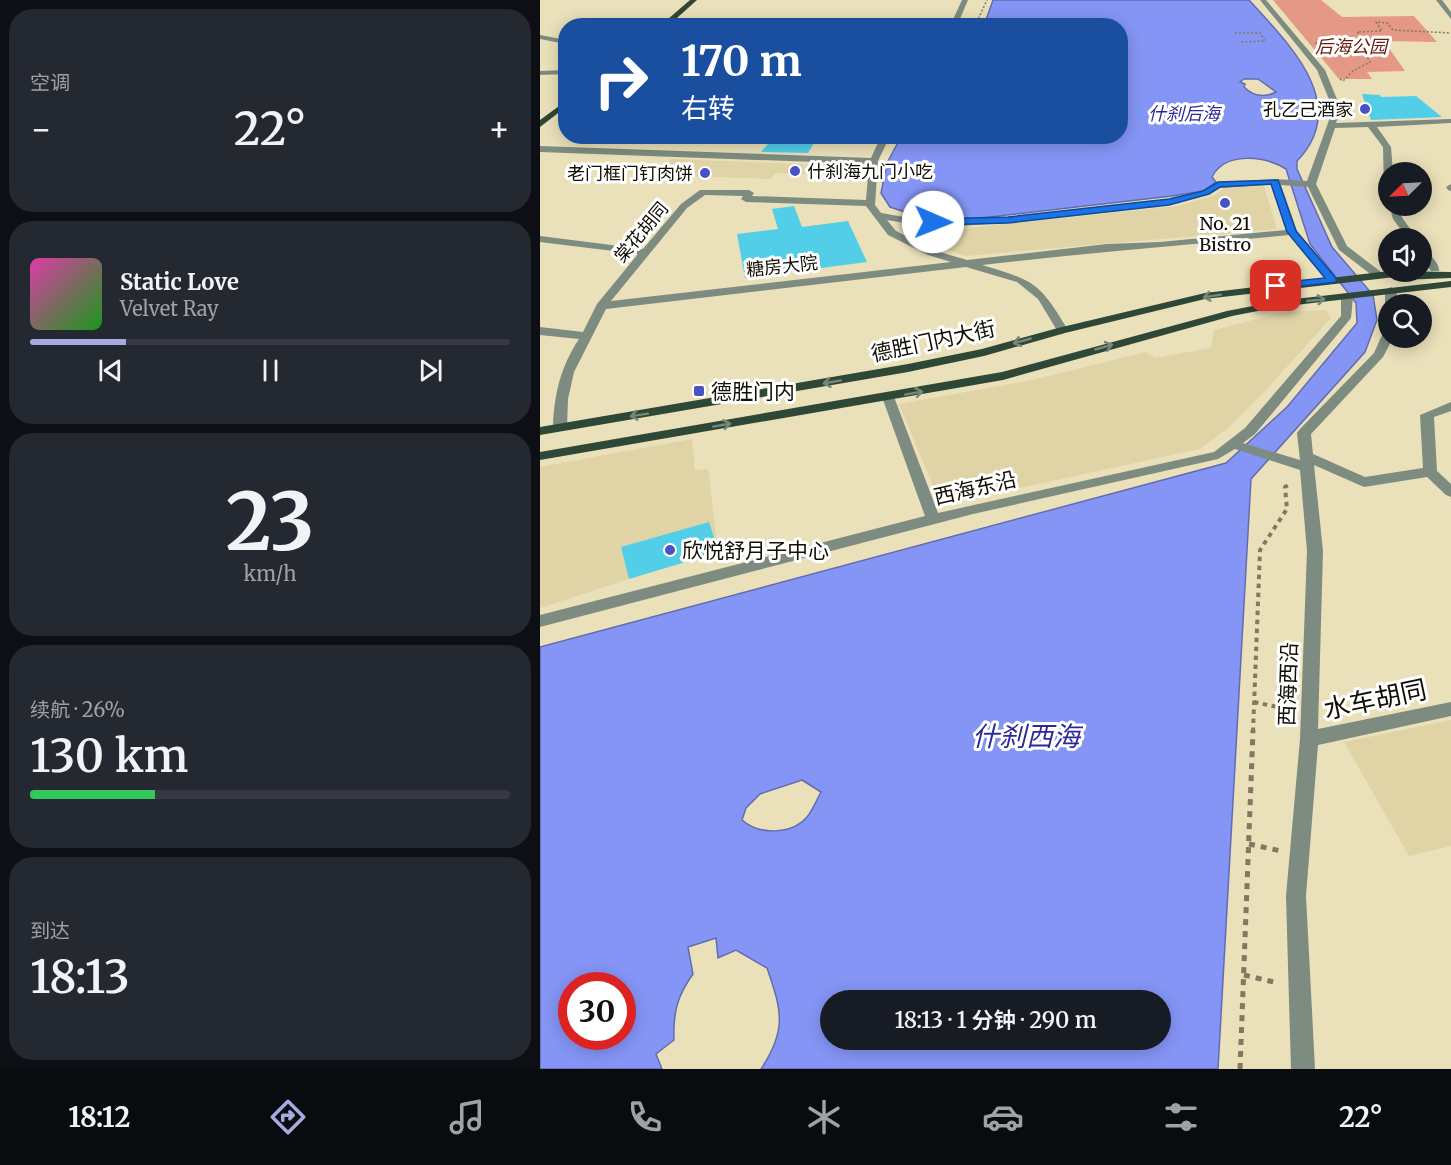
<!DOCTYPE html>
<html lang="zh">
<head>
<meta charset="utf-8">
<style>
	:root { --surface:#171b24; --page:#242831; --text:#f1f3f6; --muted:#9ea1a6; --line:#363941; --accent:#a5aae0 }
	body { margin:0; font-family:Merriweather,"Noto Sans SC",serif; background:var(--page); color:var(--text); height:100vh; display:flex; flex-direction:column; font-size:22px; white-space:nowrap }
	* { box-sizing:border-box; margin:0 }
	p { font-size:20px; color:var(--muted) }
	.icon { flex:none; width:33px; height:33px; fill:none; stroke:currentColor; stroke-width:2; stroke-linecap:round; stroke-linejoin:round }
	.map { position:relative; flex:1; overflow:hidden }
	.sheet { display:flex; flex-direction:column; gap:9px; padding:9px; background:#0d0f14; width:540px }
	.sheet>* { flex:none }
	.top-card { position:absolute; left:18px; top:18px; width:570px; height:126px; border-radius:24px; box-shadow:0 3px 15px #0003; background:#1a4fa0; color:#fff; overflow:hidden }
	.needle { width:39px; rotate:246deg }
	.tools { position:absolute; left:838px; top:162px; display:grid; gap:12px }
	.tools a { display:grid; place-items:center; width:54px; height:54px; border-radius:50%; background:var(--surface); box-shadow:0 3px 15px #0003; font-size:30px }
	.speed { position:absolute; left:18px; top:972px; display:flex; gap:12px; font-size:30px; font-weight:700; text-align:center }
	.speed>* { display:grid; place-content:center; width:78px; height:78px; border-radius:50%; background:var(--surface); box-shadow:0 3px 15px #0003; line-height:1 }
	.speed .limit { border:9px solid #d22; background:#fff; color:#111 }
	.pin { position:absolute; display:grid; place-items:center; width:51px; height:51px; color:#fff; margin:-26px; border-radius:12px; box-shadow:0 3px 9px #0006 }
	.me { position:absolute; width:66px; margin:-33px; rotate:91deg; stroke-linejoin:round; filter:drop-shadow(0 0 4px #0008) }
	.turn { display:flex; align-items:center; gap:21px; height:126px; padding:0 24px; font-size:27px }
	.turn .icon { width:78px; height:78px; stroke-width:2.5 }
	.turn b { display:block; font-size:42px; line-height:51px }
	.big { font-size:45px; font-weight:600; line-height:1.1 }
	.sheet .card { flex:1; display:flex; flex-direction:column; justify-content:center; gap:9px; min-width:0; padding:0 21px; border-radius:24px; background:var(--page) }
	.sheet .dial { align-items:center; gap:0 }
	.dial b { font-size:78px; line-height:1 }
	.song { display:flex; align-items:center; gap:18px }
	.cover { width:72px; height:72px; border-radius:9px; background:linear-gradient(135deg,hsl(320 70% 55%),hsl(120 70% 35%)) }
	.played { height:6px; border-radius:3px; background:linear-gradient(90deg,var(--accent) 20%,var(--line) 20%) }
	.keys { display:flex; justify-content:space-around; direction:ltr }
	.heat { display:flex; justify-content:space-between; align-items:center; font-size:33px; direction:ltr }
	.charge { height:9px; border-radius:4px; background:linear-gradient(90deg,#34c759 26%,var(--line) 0) }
	.trip { position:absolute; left:280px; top:990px; width:351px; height:60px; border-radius:30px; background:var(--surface); box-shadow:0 3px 15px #0003; font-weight:600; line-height:60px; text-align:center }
	.tabs { display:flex; height:96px; justify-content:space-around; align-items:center; background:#090b0e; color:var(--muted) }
	.tabs .icon { width:42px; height:42px }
	.tabs .current { color:var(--accent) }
	.tabs b { font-size:27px; color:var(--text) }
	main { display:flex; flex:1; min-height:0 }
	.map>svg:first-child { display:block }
	.built { fill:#e0d4a7 }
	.green { fill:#e49885 }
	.water { fill:#8595f6; stroke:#626cad; stroke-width:1.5; fill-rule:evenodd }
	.building { fill:#52cee9 }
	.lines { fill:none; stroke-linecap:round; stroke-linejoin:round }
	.path-far2 { stroke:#807a61; stroke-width:1.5; stroke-dasharray:2 2; stroke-linecap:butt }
	.path-far1 { stroke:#807a61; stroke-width:4; stroke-dasharray:4.5 4.5; stroke-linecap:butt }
	.path { stroke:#807a61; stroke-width:5; stroke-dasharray:6 6; stroke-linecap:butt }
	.minor { fill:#7d8b81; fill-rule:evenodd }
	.major { fill:#2e4736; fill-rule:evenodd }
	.oneway { stroke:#77877c }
	.route { fill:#1a73e8; stroke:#114b97; stroke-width:1.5 }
	.poi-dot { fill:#4951c6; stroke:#fff; stroke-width:2 }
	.labels { text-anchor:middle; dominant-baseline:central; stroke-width:6; stroke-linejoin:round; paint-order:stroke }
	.far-park-label { font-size:18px; font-style:italic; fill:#65200f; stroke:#fff }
	.far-poi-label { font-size:18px; fill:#100d02; stroke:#fff; text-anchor:end }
	.far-water-label { font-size:18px; font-style:italic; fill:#2c2998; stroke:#fff }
	.far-street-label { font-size:18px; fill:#100d02; stroke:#fff }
	.street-label { font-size:21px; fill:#100d02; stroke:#fff }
	.poi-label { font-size:21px; fill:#100d02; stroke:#fff; text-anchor:start }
	.near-street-label { font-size:26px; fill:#100d02; stroke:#fff }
	.near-water-label { font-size:27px; font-style:italic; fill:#2c2998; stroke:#fff }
</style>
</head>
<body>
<main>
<section class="sheet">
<div class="card"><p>空调</p>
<div class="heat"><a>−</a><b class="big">22°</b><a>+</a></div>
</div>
<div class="card">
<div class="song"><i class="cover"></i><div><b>Static Love</b><p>Velvet Ray</p></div></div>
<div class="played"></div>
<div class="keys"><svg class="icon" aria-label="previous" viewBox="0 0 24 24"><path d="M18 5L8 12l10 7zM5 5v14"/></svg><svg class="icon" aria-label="pause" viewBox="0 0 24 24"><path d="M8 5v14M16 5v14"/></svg><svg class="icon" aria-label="next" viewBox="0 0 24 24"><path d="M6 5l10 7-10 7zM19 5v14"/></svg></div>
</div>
<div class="card dial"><b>23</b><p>km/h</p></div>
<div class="card"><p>续航 · 26%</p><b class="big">130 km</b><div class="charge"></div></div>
<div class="card"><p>到达</p><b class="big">18:13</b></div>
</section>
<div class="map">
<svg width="911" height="1069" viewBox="0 0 911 1069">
	<rect width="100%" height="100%" fill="#eae0ba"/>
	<!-- built -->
	<g class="built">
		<path d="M131,159L315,166L311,176L235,173L230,179L148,176L152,171L123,170Z"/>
		<path d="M724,186L737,229L425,256L390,243L362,227L419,229L638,206L673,196L685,188Z"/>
		<path d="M786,310L791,318L725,391L688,428L660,449L401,505L359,404L492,380L606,352L615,358L671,348L674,330L745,312Z"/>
		<path d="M152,439L155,470L168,469L178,550L0,608V467Z"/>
		<path d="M911,720V846L869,856L804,742Z"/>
	</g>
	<!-- green -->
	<path class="green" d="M733,0H781L802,17L874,16L897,42L844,41L865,71L827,72L832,79H799Z"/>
	<!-- water -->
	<path class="water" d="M453,0H709C748,43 812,104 757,161V169L792,247L833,295L837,320L825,352L711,479L678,1069H221C247,1030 242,1011 227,968L196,950L178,958L176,938L148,947L153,974C137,996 133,1013 134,1040L116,1054L122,1069H0V647L686,463L747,407L817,323L816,303L770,244L746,169C725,156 685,151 672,177L676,182L663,191L632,196L433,219L383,218L350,207L341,193L347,163L361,137L580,136V26L441,25L446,20ZM704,79H718L736,92C724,98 713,96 704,87L705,84L700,82ZM262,780L281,792C277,799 273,810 267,817C251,835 219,835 202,820L206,808L220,794ZM32,986H82V1036H32ZM291,1000H621V1040H291Z"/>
	<!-- building -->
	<g class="building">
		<path d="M822,94L840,95L841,97L876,96L902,117L831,120Z"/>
		<path d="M234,137L262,138L274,143L268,153L221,152Z"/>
		<path d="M254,206L262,227L308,221L327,262L205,278L197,234L238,229L232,209Z"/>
		<path d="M169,522L179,552L89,579L81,547Z"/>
	</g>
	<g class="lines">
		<!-- path-far2 -->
		<g class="path-far2">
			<path d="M435,26L447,0"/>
			<path d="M695,33H720L725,41L701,42"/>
			<path d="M775,43L820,45L824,40L817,32L842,31L836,22L847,23L853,30L911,33"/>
			<path d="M800,79L803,81L813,71L830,62L820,45"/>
		</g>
		<!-- path-far1 -->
		<g class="path-far1">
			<path d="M714,702L751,710"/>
			<path d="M713,732L720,550L747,509L745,487L750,484"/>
		</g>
		<!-- path -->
		<g class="path">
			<path d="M709,844L741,851"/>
			<path d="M704,975L738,983"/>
			<path d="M700,1069L713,730"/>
		</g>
		<!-- minor -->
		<g class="minor">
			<path d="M422,0H428L417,26H410Z"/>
			<path d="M720,0H726L785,70L801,109L796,123L911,119V123L837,127L851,147L853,172H849V195L844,192L843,147L828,127L795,128L776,184L807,246L841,272V276H833L799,250L768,187L741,185L757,231L796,278V282H788L749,235C647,245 544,253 442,265C495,281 499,282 528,330L522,334L518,332L498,299L477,282L426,267L66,309L34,372L28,399L27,427L20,431L13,427C14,394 21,366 39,339L0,335V327L43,332L57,304L98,254L0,242V236L103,249L141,204L160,190H209L214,193L212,196L326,200L329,164L0,152V146L331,158L341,136H350L338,161L335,205L341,213L370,218L417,220L468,217L629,199L663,190L678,182L735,179L767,181L793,109L777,70ZM731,185L746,230L620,242L567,244L427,260L396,251L356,231L347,220L370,224L417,226L468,223L629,205L669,194L680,188ZM165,195L203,196L201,199L206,202L326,206L348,235L388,255L411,262L71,301L147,208Z"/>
			<path d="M896,0H902L911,12V19Z"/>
			<path d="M0,35L26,40V44L0,39Z"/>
			<path d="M26,70V74L0,75V71Z"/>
			<path d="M911,184V191L908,190L906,187Z"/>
			<path d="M849,205L857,206L863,219L877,238H867L853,219Z"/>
			<path d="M882,249C889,251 900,265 899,271H891L882,259Z"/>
			<path d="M851,287L857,290V304H849V307L845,304V290Z"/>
			<path d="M807,294L813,297L811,318L715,434L703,443L760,460L757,433L759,430L834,353L843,333L849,329V338H853L843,357L771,434L773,454L825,477L883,468L880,415L911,402V411L894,417L897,471L911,484V497L906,495L887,477L824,487L774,465L783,551L778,729L911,702V716L778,745L766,896L775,1069H751L746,896L760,739L767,551L760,470L695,449L678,459L433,514L0,627V615L385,516L342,397L343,394H353L354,397L398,513L674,452L705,428L801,316V297Z"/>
		</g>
		<!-- major -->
		<g class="major">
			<path d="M150,0H157L128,26H120Z"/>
			<path d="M26,101V107L0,127V120Z"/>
			<path d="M849,271L911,272V278L860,280L855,277L665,299L525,333L444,356L368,372L0,435V427L368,364L442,349L518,328L665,293Z"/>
			<path d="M911,281V287L738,307L692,316L463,380L0,460V452L462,372L687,311L738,301Z"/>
		</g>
	</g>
	<!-- one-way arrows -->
	<defs><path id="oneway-shaft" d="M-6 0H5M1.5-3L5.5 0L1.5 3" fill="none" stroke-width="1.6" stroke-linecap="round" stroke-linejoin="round" transform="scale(1.5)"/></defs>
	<g class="oneway">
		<use href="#oneway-shaft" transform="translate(672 296) rotate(171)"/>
		<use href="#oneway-shaft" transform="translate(776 300) rotate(-6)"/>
		<use href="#oneway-shaft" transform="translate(482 341) rotate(164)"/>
		<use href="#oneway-shaft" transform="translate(564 347) rotate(-16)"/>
		<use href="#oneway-shaft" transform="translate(292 382) rotate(170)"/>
		<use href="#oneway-shaft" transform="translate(374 393) rotate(-10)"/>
		<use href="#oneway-shaft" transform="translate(99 415) rotate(171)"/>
		<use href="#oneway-shaft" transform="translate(182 425) rotate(-10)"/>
	</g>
	<!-- route -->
	<path class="route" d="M738,180L756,231L796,278V282L736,289L731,286L736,283L785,278L747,232L731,184L680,187L669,194L629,205L468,223L393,225L389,222L393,219L468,217L629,199L663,191L678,182Z"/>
	<!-- markers -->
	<g class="poi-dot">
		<circle cx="825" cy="109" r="6"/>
		<circle cx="255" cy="171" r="6"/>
		<circle cx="165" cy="173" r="6"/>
		<circle cx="685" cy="203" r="6"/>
		<rect x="153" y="385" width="12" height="12" rx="3"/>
		<circle cx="130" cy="550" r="6"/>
	</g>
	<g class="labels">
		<!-- far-park labels -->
		<g class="far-park-label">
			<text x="811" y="46">后海公园</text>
		</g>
		<!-- far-poi labels -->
		<g class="far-poi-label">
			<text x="813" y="109">孔乙己酒家</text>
			<text x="267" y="171" text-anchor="start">什刹海九门小吃</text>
			<text x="153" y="173">老门框门钉肉饼</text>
			<text x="685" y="223" text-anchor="middle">No. 21<tspan x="685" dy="21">Bistro</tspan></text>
		</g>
		<!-- far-water labels -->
		<g class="far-water-label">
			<text x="644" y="113">什刹后海</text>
		</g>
		<!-- far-street labels -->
		<g class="far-street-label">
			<text transform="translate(101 232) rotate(-50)">棠花胡同</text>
			<text transform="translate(242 266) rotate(-6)">糖房大院</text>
		</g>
		<!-- street labels -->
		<g class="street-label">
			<text transform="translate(393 341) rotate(-12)">德胜门内大街</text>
			<text transform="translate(435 488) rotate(-13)">西海东沿</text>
			<text transform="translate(748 684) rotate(-88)">西海西沿</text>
		</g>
		<!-- poi labels -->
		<g class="poi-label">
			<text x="171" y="391">德胜门内</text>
			<text x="142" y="550">欣悦舒月子中心</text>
		</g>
		<!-- near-street labels -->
		<g class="near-street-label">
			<text transform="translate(835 699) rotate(-12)">水车胡同</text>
		</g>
		<!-- near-water labels -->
		<g class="near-water-label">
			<text x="486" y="736">什刹西海</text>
		</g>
	</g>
</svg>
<div class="tools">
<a><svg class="needle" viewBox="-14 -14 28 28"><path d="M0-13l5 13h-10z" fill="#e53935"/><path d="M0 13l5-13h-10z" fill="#9ea1a6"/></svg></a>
<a><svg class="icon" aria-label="sound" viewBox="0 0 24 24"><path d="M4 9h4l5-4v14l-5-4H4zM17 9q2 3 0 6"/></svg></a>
<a><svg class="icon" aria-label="search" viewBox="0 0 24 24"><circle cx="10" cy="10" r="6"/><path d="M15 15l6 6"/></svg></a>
</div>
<div class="speed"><div class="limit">30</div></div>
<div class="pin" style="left:736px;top:286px;background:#d93025"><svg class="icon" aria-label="arrive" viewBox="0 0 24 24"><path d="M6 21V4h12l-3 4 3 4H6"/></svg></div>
<svg class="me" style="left:393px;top:222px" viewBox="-20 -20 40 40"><circle r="19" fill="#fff"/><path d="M0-13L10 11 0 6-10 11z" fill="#1a73e8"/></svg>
<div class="trip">18:13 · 1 分钟 · 290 m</div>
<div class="top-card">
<div class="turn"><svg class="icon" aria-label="right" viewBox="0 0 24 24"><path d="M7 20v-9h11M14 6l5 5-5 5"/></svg><div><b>170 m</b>右转</div></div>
</div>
</div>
</main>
<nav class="tabs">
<b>18:12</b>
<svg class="icon current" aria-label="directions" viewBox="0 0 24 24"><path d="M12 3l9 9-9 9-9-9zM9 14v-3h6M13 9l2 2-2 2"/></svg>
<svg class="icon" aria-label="music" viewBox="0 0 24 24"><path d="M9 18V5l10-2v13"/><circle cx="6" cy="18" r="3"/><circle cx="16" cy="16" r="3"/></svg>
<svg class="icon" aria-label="phone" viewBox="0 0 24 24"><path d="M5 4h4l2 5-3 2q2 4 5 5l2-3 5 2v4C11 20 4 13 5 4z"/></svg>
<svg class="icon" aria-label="climate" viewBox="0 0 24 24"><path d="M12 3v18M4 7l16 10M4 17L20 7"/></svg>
<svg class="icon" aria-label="car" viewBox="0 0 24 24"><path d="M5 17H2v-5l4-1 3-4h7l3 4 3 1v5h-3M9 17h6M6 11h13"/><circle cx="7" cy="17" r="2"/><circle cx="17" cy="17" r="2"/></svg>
<svg class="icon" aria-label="filters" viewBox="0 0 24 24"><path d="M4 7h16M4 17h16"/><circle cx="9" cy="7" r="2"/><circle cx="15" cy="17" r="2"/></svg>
<b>22°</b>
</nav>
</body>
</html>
